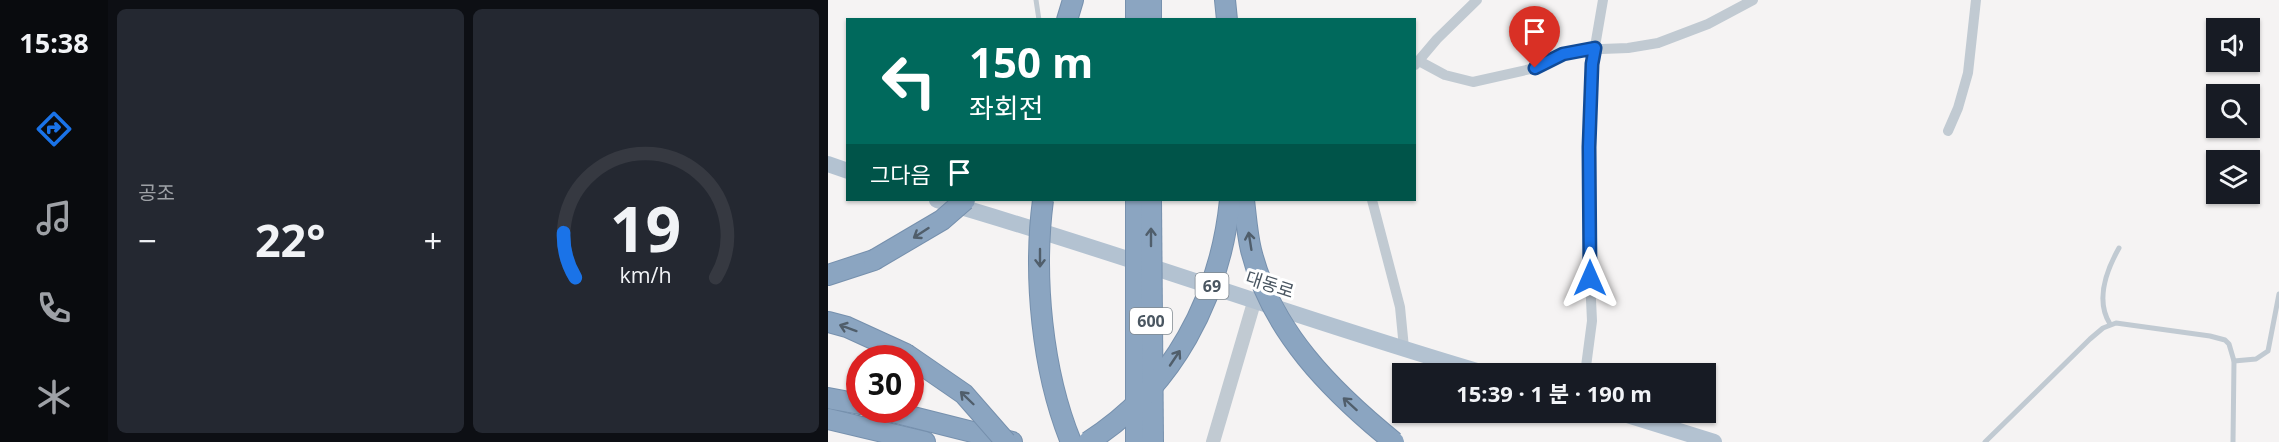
<!DOCTYPE html>
<html lang="ko">
<head>
<meta charset="utf-8">
<style>
	:root { --surface:#171b24; --page:#242831; --text:#f1f3f6; --muted:#9ea1a6; --line:#363941; --accent:#1a73e8 }
	body { margin:0; font-family:"Open Sans","Noto Sans KR",sans-serif; background:var(--page); color:var(--text); height:100vh; display:flex; flex-direction:column; font-size:22px; white-space:nowrap }
	* { box-sizing:border-box; margin:0 }
	p { font-size:20px; color:var(--muted) }
	.icon { flex:none; width:33px; height:33px; fill:none; stroke:currentColor; stroke-width:2; stroke-linecap:round; stroke-linejoin:round }
	.map { position:relative; flex:1; overflow:hidden }
	.details { display:flex; flex-direction:column; gap:9px; padding:9px; background:#0d0f14; width:720px }
	.details>* { flex:none }
	.banner { position:absolute; left:18px; top:18px; width:570px; height:183px; border-radius:0px; box-shadow:0 2px 4px #0004; background:#00695c; color:#fff; overflow:hidden }
	.fabs { position:absolute; left:1378px; top:18px; display:grid; gap:12px }
	.fabs a { display:grid; place-items:center; width:54px; height:54px; border-radius:0px; background:var(--surface); box-shadow:0 2px 4px #0004; font-size:30px }
	.speed { position:absolute; left:18px; top:345px; display:flex; gap:12px; font-size:30px; font-weight:700; text-align:center }
	.speed>* { display:grid; place-content:center; width:78px; height:78px; border-radius:50%; background:var(--surface); box-shadow:0 2px 4px #0004; line-height:1 }
	.speed .limit { border:9px solid #d22; background:#fff; color:#111 }
	.pin { position:absolute; display:grid; place-items:center; width:51px; height:51px; color:#fff; margin:-62px -26px; border-radius:50% 50% 50% 0; rotate:-45deg; box-shadow:0 0 6px #0007 }
	.pin .icon { rotate:45deg }
	.me { position:absolute; width:66px; margin:-33px; rotate:0deg; stroke-linejoin:round; filter:drop-shadow(0 0 4px #0008) }
	.turn { display:flex; align-items:center; gap:21px; height:126px; padding:0 24px; font-size:27px }
	.turn .icon { width:78px; height:78px; stroke-width:2.5 }
	.turn b { display:block; font-size:42px; line-height:51px }
	.then { display:flex; align-items:center; height:57px; padding:0 24px; background:#0003; gap:12px; font-size:22px }
	.big { font-size:45px; font-weight:700; line-height:1.1 }
	.details .card { flex:1; display:flex; flex-direction:column; justify-content:center; gap:9px; min-width:0; padding:0 21px; border-radius:9px; background:var(--page) }
	.details .dial { align-items:center; gap:0 }
	.dial svg { height:156px; overflow:visible; fill:none; stroke:var(--line); stroke-width:7; stroke-linecap:round; text-anchor:middle }
	.dial text { fill:var(--text); stroke:none }
	.heat { display:flex; justify-content:space-between; align-items:center; font-size:33px; direction:ltr }
	.details .tiles { flex:1; display:grid; gap:9px; grid-template-columns:repeat(2,1fr) }
	.trip { position:absolute; left:564px; top:363px; width:324px; height:60px; border-radius:0px; background:var(--surface); box-shadow:0 2px 4px #0004; font-weight:700; line-height:60px; text-align:center }
	main { display:flex; flex:1; min-height:0 }
	.menu { display:flex; flex-direction:column; width:108px; justify-content:space-around; align-items:center; background:#090b0e; color:var(--muted) }
	.menu .icon { width:42px; height:42px }
	.menu .active { color:var(--accent) }
	.menu b { font-size:27px; color:var(--text) }
	.map>svg:first-child { display:block }
	.lines { fill:none; stroke-linecap:round; stroke-linejoin:round }
	.motorway-casing { stroke:#7690ad; stroke-width:22 }
	.service { stroke:#c1cad2; stroke-width:5 }
	.minor { stroke:#c1cad2; stroke-width:10 }
	.tertiary { stroke:#c1cad2; stroke-width:14 }
	.primary { stroke:#b3c2d1; stroke-width:16 }
	.motorway { stroke:#8ba5c1; stroke-width:20 }
	.motorway-bridge-casing { stroke:#7690ad; stroke-width:22; stroke-linecap:butt }
	.motorway-bridge { stroke:#8ba5c1; stroke-width:20 }
	.oneway { stroke:#505e6b }
	.route-casing { stroke:#114b97; stroke-width:15 }
	.route { stroke:#1a73e8; stroke-width:10 }
	.labels { text-anchor:middle; dominant-baseline:central; stroke-width:6; stroke-linejoin:round; paint-order:stroke }
	.shield { fill:#fff; stroke:#808990; stroke-width:1.5 }
	.shield-label { font-size:16px; font-weight:bold; fill:#4a5661 }
	.street-label { font-size:18px; fill:#4a5661; stroke:#fff }
</style>
</head>
<body>
<main>
<nav class="menu">
<b>15:38</b>
<svg class="icon active" aria-label="directions" viewBox="0 0 24 24"><path d="M12 3l9 9-9 9-9-9zM9 14v-3h6M13 9l2 2-2 2"/></svg>
<svg class="icon" aria-label="music" viewBox="0 0 24 24"><path d="M9 18V5l10-2v13"/><circle cx="6" cy="18" r="3"/><circle cx="16" cy="16" r="3"/></svg>
<svg class="icon" aria-label="phone" viewBox="0 0 24 24"><path d="M5 4h4l2 5-3 2q2 4 5 5l2-3 5 2v4C11 20 4 13 5 4z"/></svg>
<svg class="icon" aria-label="climate" viewBox="0 0 24 24"><path d="M12 3v18M4 7l16 10M4 17L20 7"/></svg>
</nav>
<section class="details">
<div class="tiles">
<div class="card"><p>공조</p>
<div class="heat"><a>−</a><b class="big">22°</b><a>+</a></div>
</div>
<div class="card dial"><svg viewBox="0 0 100 80">
<path d="M14 69A42 42 0 1 1 86 69"/>
<path d="M14 69A42 42 0 0 1 8 46" stroke="#1a73e8"/>
<text x="50" y="56" font-size="32" font-weight="700">19</text>
<text x="50" y="72" font-size="11">km/h</text>
</svg></div>
</div>
</section>
<div class="map">
<svg width="1451" height="442" viewBox="0 0 1451 442">
	<rect width="100%" height="100%" fill="#f5f3f3"/>
	<g class="lines">
		<!-- motorway casing -->
		<g class="motorway-casing">
			<g id="motorway">
				<path d="M397,0L399,20"/>
				<path d="M239,20L245,0"/>
				<path d="M308,20V0"/>
				<path d="M323,20V0"/>
				<path d="M0,275L46,260"/>
				<path d="M0,322L19,327L78,354"/>
				<path d="M0,398L32,404"/>
				<path d="M57,410L184,442"/>
				<path d="M0,419L97,442"/>
			</g>
		</g>
		<!-- service -->
		<g class="service">
			<path d="M208,0L211,20"/>
			<path d="M1282,324C1267,300 1278,271 1291,248"/>
			<path d="M1406,361L1428,359L1440,351L1451,294"/>
			<path d="M1157,442L1262,339L1275,328L1288,323L1382,336L1397,340L1401,344L1406,361L1405,442"/>
		</g>
		<!-- minor -->
		<g class="minor">
			<path d="M591,61L617,75L645,82L707,68L748,50L800,48L830,43L880,24L925,0"/>
			<path d="M587,65L609,39L649,0"/>
			<path d="M1120,131L1130,108L1140,73L1148,0"/>
			<path d="M544,200L572,307L576,348"/>
			<path d="M757,374L764,321L762,278V100L764,64L775,0"/>
		</g>
		<!-- tertiary -->
		<path class="tertiary" d="M385,442L427,299"/>
		<!-- primary -->
		<g class="primary">
			<path d="M0,164L20,171"/>
			<path d="M109,200C294,253 474,320 659,374"/>
			<path d="M790,412L886,442"/>
		</g>
		<!-- motorway -->
		<use href="#motorway" class="motorway"/>
		<!-- motorway-bridge casing -->
		<g class="motorway-bridge-casing">
			<g id="motorway-bridge">
				<path d="M215,200C205,276 214,371 243,442"/>
				<path d="M308,200V442"/>
				<path d="M323,200L325,442"/>
				<path d="M416,200C418,216 419,233 423,250C443,331 503,391 566,442"/>
				<path d="M46,260L114,220L137,200"/>
				<path d="M78,354L136,394L178,442"/>
				<path d="M260,442C345,388 392,298 402,200"/>
			</g>
		</g>
		<!-- motorway-bridge -->
		<use href="#motorway-bridge" class="motorway-bridge"/>
	</g>
	<!-- one-way arrows -->
	<defs><path id="oneway-shaft" d="M-6 0H5M1.5-3L5.5 0L1.5 3" fill="none" stroke-width="1.6" stroke-linecap="round" stroke-linejoin="round" transform="scale(1.5)"/></defs>
	<g class="oneway">
		<use href="#oneway-shaft" transform="translate(93 233) rotate(147)"/>
		<use href="#oneway-shaft" transform="translate(323 237) rotate(-90)"/>
		<use href="#oneway-shaft" transform="translate(422 241) rotate(-99)"/>
		<use href="#oneway-shaft" transform="translate(212 258) rotate(90)"/>
		<use href="#oneway-shaft" transform="translate(20 328) rotate(-160)"/>
		<use href="#oneway-shaft" transform="translate(347 358) rotate(-56)"/>
		<use href="#oneway-shaft" transform="translate(139 398) rotate(-136)"/>
		<use href="#oneway-shaft" transform="translate(522 404) rotate(-138)"/>
	</g>
	<g class="lines">
		<!-- route casing -->
		<g class="route-casing">
			<path id="route" d="M707,68L735,54L767,48L764,64L761,147L762,278"/>
		</g>
		<!-- route -->
		<use href="#route" class="route"/>
	</g>
	<g class="labels">
		<!-- shield labels -->
		<g class="shield">
			<rect x="367.5" y="273" width="33" height="26" rx="4.5"/>
			<rect x="302" y="308" width="42" height="26" rx="4.5"/>
		</g>
		<g class="shield-label">
			<text x="384" y="286">69</text>
			<text x="323" y="321">600</text>
		</g>
		<!-- street labels -->
		<g class="street-label">
			<text transform="translate(442 284) rotate(18)">대동로</text>
		</g>
	</g>
</svg>
<div class="fabs">
<a><svg class="icon" aria-label="sound" viewBox="0 0 24 24"><path d="M4 9h4l5-4v14l-5-4H4zM17 9q2 3 0 6"/></svg></a>
<a><svg class="icon" aria-label="search" viewBox="0 0 24 24"><circle cx="10" cy="10" r="6"/><path d="M15 15l6 6"/></svg></a>
<a><svg class="icon" aria-label="layers" viewBox="0 0 24 24"><path d="M12 4l9 5-9 5-9-5zM3 14l9 5 9-5"/></svg></a>
</div>
<div class="speed"><div class="limit">30</div></div>
<div class="pin" style="left:707px;top:68px;background:#d93025"><svg class="icon" aria-label="arrive" viewBox="0 0 24 24"><path d="M6 21V4h12l-3 4 3 4H6"/></svg></div>
<svg class="me" style="left:762px;top:278px" viewBox="-20 -20 40 40"><path d="M0-17L14 15 0 8-14 15z" fill="#1a73e8" stroke="#fff" stroke-width="4"/></svg>
<div class="trip">15:39 · 1 분 · 190 m</div>
<div class="banner">
<div class="turn"><svg class="icon" aria-label="left" viewBox="0 0 24 24"><path d="M17 20v-9H6M10 6l-5 5 5 5"/></svg><div><b>150 m</b>좌회전</div></div>
<div class="then">그다음<svg class="icon" aria-label="arrive" viewBox="0 0 24 24"><path d="M6 21V4h12l-3 4 3 4H6"/></svg></div>
</div>
</div>
</main>
</body>
</html>
